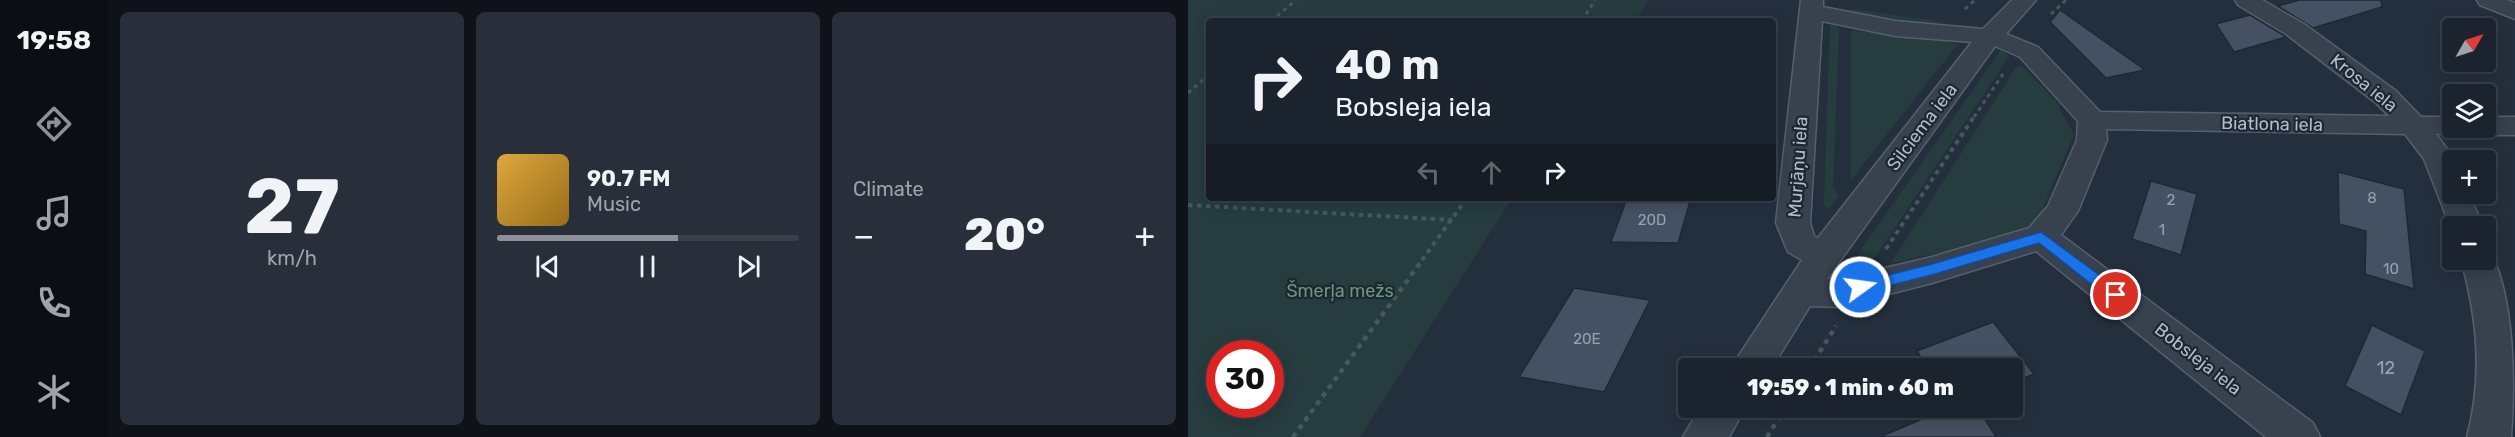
<!DOCTYPE html>
<html lang="en">
<head>
<meta charset="utf-8">
<style>
	:root { --surface:#1b232e; --page:#282f3a; --text:#f1f3f6; --muted:#a0a4aa; --line:#39404a; --accent:#8c9099 }
	body { margin:0; font-family:Rubik,sans-serif; background:var(--page); color:var(--text); height:100vh; display:flex; flex-direction:column; font-size:22px; white-space:nowrap }
	* { box-sizing:border-box; margin:0 }
	p { font-size:20px; color:var(--muted) }
	.icon { flex:none; width:33px; height:33px; fill:none; stroke:currentColor; stroke-width:2; stroke-linecap:round; stroke-linejoin:round }
	.map { position:relative; flex:1; overflow:hidden }
	.sheet { display:flex; flex-direction:column; gap:12px; padding:12px; background:#0f1319; width:1080px }
	.sheet>* { flex:none }
	.banner { position:absolute; left:18px; top:18px; width:570px; height:183px; border-radius:6px; box-shadow:0 3px 15px #0003,0 0 0 2px var(--line); background:#1b232e; color:var(--text); overflow:hidden }
	.needle { width:39px; rotate:51deg }
	.fabs { position:absolute; left:1254px; top:18px; display:grid; gap:12px }
	.fabs a { display:grid; place-items:center; width:54px; height:54px; border-radius:6px; background:var(--surface); box-shadow:0 3px 15px #0003,0 0 0 2px var(--line); font-size:30px }
	.speed { position:absolute; left:18px; top:340px; display:flex; gap:12px; font-size:30px; font-weight:700; text-align:center }
	.speed>* { display:grid; place-content:center; width:78px; height:78px; border-radius:50%; background:var(--surface); box-shadow:0 3px 15px #0003,0 0 0 2px var(--line); line-height:1 }
	.speed .limit { border:9px solid #d22; background:#fff; color:#111 }
	.pin { position:absolute; display:grid; place-items:center; width:51px; height:51px; color:#fff; margin:-26px; border:3px solid #fff; border-radius:50%; box-shadow:0 2px 6px #0007 }
	.me { position:absolute; width:66px; margin:-33px; rotate:76deg; stroke-linejoin:round; filter:drop-shadow(0 0 4px #0008) }
	.turn { display:flex; align-items:center; gap:21px; height:126px; padding:0 30px; font-size:27px }
	.turn .icon { width:78px; height:78px; stroke-width:2.5 }
	.turn b { display:block; font-size:42px; line-height:51px }
	.lanes { display:flex; align-items:center; height:57px; padding:0 30px; background:#0003; justify-content:center; gap:30px; direction:ltr }
	.lanes .off { opacity:.35 }
	.big { font-size:45px; font-weight:800; line-height:1.1 }
	.sheet .tile { flex:1; display:flex; flex-direction:column; justify-content:center; gap:9px; min-width:0; padding:0 21px; border-radius:9px; background:var(--page) }
	.sheet .dial { align-items:center; gap:0 }
	.dial b { font-size:78px; line-height:1 }
	.song { display:flex; align-items:center; gap:18px }
	.cover { width:72px; height:72px; border-radius:9px; background:linear-gradient(135deg,hsl(40 70% 55%),hsl(40 70% 35%)) }
	.played { height:6px; border-radius:3px; background:linear-gradient(90deg,var(--accent) 60%,var(--line) 60%) }
	.keys { display:flex; justify-content:space-around; direction:ltr }
	.heat { display:flex; justify-content:space-between; align-items:center; font-size:33px; direction:ltr }
	.sheet .tiles { flex:1; display:grid; gap:12px; grid-template-columns:repeat(3,1fr) }
	.trip { position:absolute; left:490px; top:358px; width:345px; height:60px; border-radius:6px; background:var(--surface); box-shadow:0 3px 15px #0003,0 0 0 2px var(--line); font-weight:800; line-height:60px; text-align:center }
	main { display:flex; flex:1; min-height:0 }
	.tabs { display:flex; flex-direction:column; width:108px; justify-content:space-around; align-items:center; background:#0b0e12; color:var(--muted) }
	.tabs .icon { width:42px; height:42px }
	.tabs .selected { color:var(--accent) }
	.tabs b { font-size:27px; color:var(--text) }
	.map>svg:first-child { display:block }
	.green { fill:#263c3f; fill-rule:evenodd }
	.building { fill:#455162; stroke:#1f2835; stroke-width:1.5 }
	.lines { fill:none; stroke-linecap:round; stroke-linejoin:round }
	.minor-casing { stroke:#565f6c; stroke-width:3 }
	.path-far2 { stroke:#44595c; stroke-width:3; stroke-dasharray:4 4; stroke-linecap:butt }
	.path-far1 { stroke:#44595c; stroke-width:4; stroke-dasharray:4.5 4.5; stroke-linecap:butt }
	.path { stroke:#44595c; stroke-width:4.5; stroke-dasharray:5 5; stroke-linecap:butt }
	.minor { fill:#38414e; fill-rule:evenodd }
	.route { fill:#1a73e8; stroke:#114b97; stroke-width:1.5 }
	.labels { text-anchor:middle; dominant-baseline:central; stroke-width:4.5; stroke-linejoin:round; paint-order:stroke }
	.number-label { font-size:15px; fill:#98a1af }
	.street-label { font-size:18px; fill:#b4bcc9; stroke:#1d2633 }
	.park-label { font-size:18px; fill:#6b9a76; stroke:#1d2633 }
	.near-number-label { font-size:18px; fill:#98a1af }
</style>
</head>
<body>
<main>
<nav class="tabs">
<b>19:58</b>
<svg class="icon selected" aria-label="directions" viewBox="0 0 24 24"><path d="M12 3l9 9-9 9-9-9zM9 14v-3h6M13 9l2 2-2 2"/></svg>
<svg class="icon" aria-label="music" viewBox="0 0 24 24"><path d="M9 18V5l10-2v13"/><circle cx="6" cy="18" r="3"/><circle cx="16" cy="16" r="3"/></svg>
<svg class="icon" aria-label="phone" viewBox="0 0 24 24"><path d="M5 4h4l2 5-3 2q2 4 5 5l2-3 5 2v4C11 20 4 13 5 4z"/></svg>
<svg class="icon" aria-label="climate" viewBox="0 0 24 24"><path d="M12 3v18M4 7l16 10M4 17L20 7"/></svg>
</nav>
<section class="sheet">
<div class="tiles">
<div class="tile dial"><b>27</b><p>km/h</p></div>
<div class="tile">
<div class="song"><i class="cover"></i><div><b>90.7 FM</b><p>Music</p></div></div>
<div class="played"></div>
<div class="keys"><svg class="icon" aria-label="previous" viewBox="0 0 24 24"><path d="M18 5L8 12l10 7zM5 5v14"/></svg><svg class="icon" aria-label="pause" viewBox="0 0 24 24"><path d="M8 5v14M16 5v14"/></svg><svg class="icon" aria-label="next" viewBox="0 0 24 24"><path d="M6 5l10 7-10 7zM19 5v14"/></svg></div>
</div>
<div class="tile"><p>Climate</p>
<div class="heat"><a>−</a><b class="big">20°</b><a>+</a></div>
</div>
</div>
</section>
<div class="map">
<svg width="1327" height="437" viewBox="0 0 1327 437">
	<rect width="100%" height="100%" fill="#242f3e"/>
	<!-- green -->
	<g class="green">
		<path d="M0,0H461L447,21H21V198H324L172,437H0ZM32,354H82V405H32Z"/>
		<path d="M665,9L763,23L697,21L662,13Z"/>
		<path d="M642,23L651,27L645,187L650,196L640,210L636,205Z"/>
		<path d="M663,30C681,32 699,35 716,37C735,40 752,36 769,45L663,180Z"/>
		<path d="M813,50L821,56L676,274L663,279L658,271Z"/>
		<path d="M833,65L868,101L886,135L849,222L804,242L703,263L827,69Z"/>
	</g>
	<!-- building -->
	<g class="building">
		<path d="M1112,0H1193L1194,7L1125,28L1090,6Z"/>
		<path d="M872,10L957,70L918,78L862,22Z"/>
		<path d="M1062,15L1097,36L1098,37L1046,52L1028,24Z"/>
		<path d="M1150,172L1216,189L1226,289L1177,274L1178,231L1151,224Z"/>
		<path d="M963,181L1009,194L993,255L944,239Z"/>
		<path d="M439,198H503L490,243L423,242Z"/>
		<path d="M386,288L462,300L416,392L331,377Z"/>
		<path d="M805,322L846,374L825,383V369H740L729,351Z"/>
		<path d="M1184,325L1237,351L1213,415L1157,386Z"/>
		<path d="M760,408H790L808,437H692Z"/>
	</g>
	<g class="lines">
		<!-- minor casing -->
		<g class="minor-casing">
			<g id="minor">
				<path d="M613,0H635V7L707,21L795,29L824,0H848L818,34L850,47L912,112L1201,116L1188,103L1098,34L1050,5L1047,0H1074L1116,24L1208,91L1233,117H1264V128H1277L1274,132L1248,134L1267,160H1264V194H1281L1295,226H1264V231L1236,159L1217,134L918,129L919,140L890,211L873,235L1125,423L1132,437H1078L848,251L744,283L650,307L622,306L583,369H542L614,260L600,252L588,223ZM634,21L707,36L784,42L630,238L626,236L622,223ZM807,46L832,57L890,121L889,140L860,206L841,228L744,257L650,279H639Z"/>
				<path d="M1289,0H1319L1327,3V19L1292,5Z"/>
				<path d="M1298,117H1327V135H1298L1288,132L1285,128H1298Z"/>
				<path d="M1298,249L1302,251C1327,299 1327,383 1323,437H1279C1295,377 1290,319 1273,260H1298Z"/>
				<path d="M512,408H557L541,437H495Z"/>
			</g>
		</g>
		<!-- path-far2 -->
		<g class="path-far2">
			<path d="M777,9L787,0"/>
			<path d="M863,14L878,0"/>
			<path d="M83,21L108,0"/>
			<path d="M394,21L407,0"/>
			<path d="M0,93L21,75"/>
			<path d="M786,117L817,71"/>
		</g>
		<!-- path-far1 -->
		<g class="path-far1">
			<path d="M0,205L264,220"/>
			<path d="M698,249L787,115"/>
			<path d="M234,260L279,198"/>
		</g>
		<!-- path -->
		<g class="path">
			<path d="M621,369L648,326"/>
			<path d="M105,437L235,259"/>
			<path d="M579,437L597,408"/>
		</g>
		<!-- minor -->
		<use href="#minor" class="minor"/>
	</g>
	<!-- route -->
	<path class="route" d="M853,232L933,291L935,295L933,299H922L851,243L744,275L672,293L666,291L664,287L666,283L672,282L744,264Z"/>
	<g class="labels">
		<!-- number labels -->
		<g class="number-label">
			<text x="1184" y="198">8</text>
			<text x="983" y="200">2</text>
			<text x="464" y="220">20D</text>
			<text x="974" y="230">1</text>
			<text x="1203" y="269">10</text>
			<text x="399" y="339">20E</text>
		</g>
		<!-- street labels -->
		<g class="street-label">
			<text transform="translate(1176 83) rotate(39)">Krosa iela</text>
			<text transform="translate(1084 124) rotate(1)">Biatlona iela</text>
			<text transform="translate(734 127) rotate(-53)">Silciema iela</text>
			<text transform="translate(610 167) rotate(-86)">Murjāņu iela</text>
			<text transform="translate(1010 359) rotate(38)">Bobsleja iela</text>
		</g>
		<!-- park labels -->
		<g class="park-label">
			<text x="152" y="291">Šmerļa mežs</text>
		</g>
		<!-- near-number labels -->
		<g class="near-number-label">
			<text x="1198" y="368">12</text>
		</g>
	</g>
</svg>
<div class="fabs">
<a><svg class="needle" viewBox="-14 -14 28 28"><path d="M0-13l5 13h-10z" fill="#e53935"/><path d="M0 13l5-13h-10z" fill="#a0a4aa"/></svg></a>
<a><svg class="icon" aria-label="layers" viewBox="0 0 24 24"><path d="M12 4l9 5-9 5-9-5zM3 14l9 5 9-5"/></svg></a>
<a>+</a>
<a>−</a>
</div>
<div class="speed"><div class="limit">30</div></div>
<div class="pin" style="left:928px;top:295px;background:#d93025"><svg class="icon" aria-label="arrive" viewBox="0 0 24 24"><path d="M6 21V4h12l-3 4 3 4H6"/></svg></div>
<svg class="me" style="left:672px;top:287px" viewBox="-20 -20 40 40"><circle r="17" fill="#1a73e8" stroke="#fff" stroke-width="3"/><path d="M0-11L8 9 0 5-8 9z" fill="#fff"/></svg>
<div class="trip">19:59 · 1 min · 60 m</div>
<div class="banner">
<div class="turn"><svg class="icon" aria-label="right" viewBox="0 0 24 24"><path d="M7 20v-9h11M14 6l5 5-5 5"/></svg><div><b>40 m</b>Bobsleja iela</div></div>
<div class="lanes"><svg class="icon off" aria-label="left" viewBox="0 0 24 24"><path d="M17 20v-9H6M10 6l-5 5 5 5"/></svg><svg class="icon off" aria-label="ahead" viewBox="0 0 24 24"><path d="M12 20V5M6 11l6-6 6 6"/></svg><svg class="icon" aria-label="right" viewBox="0 0 24 24"><path d="M7 20v-9h11M14 6l5 5-5 5"/></svg></div>
</div>
</div>
</main>
</body>
</html>
